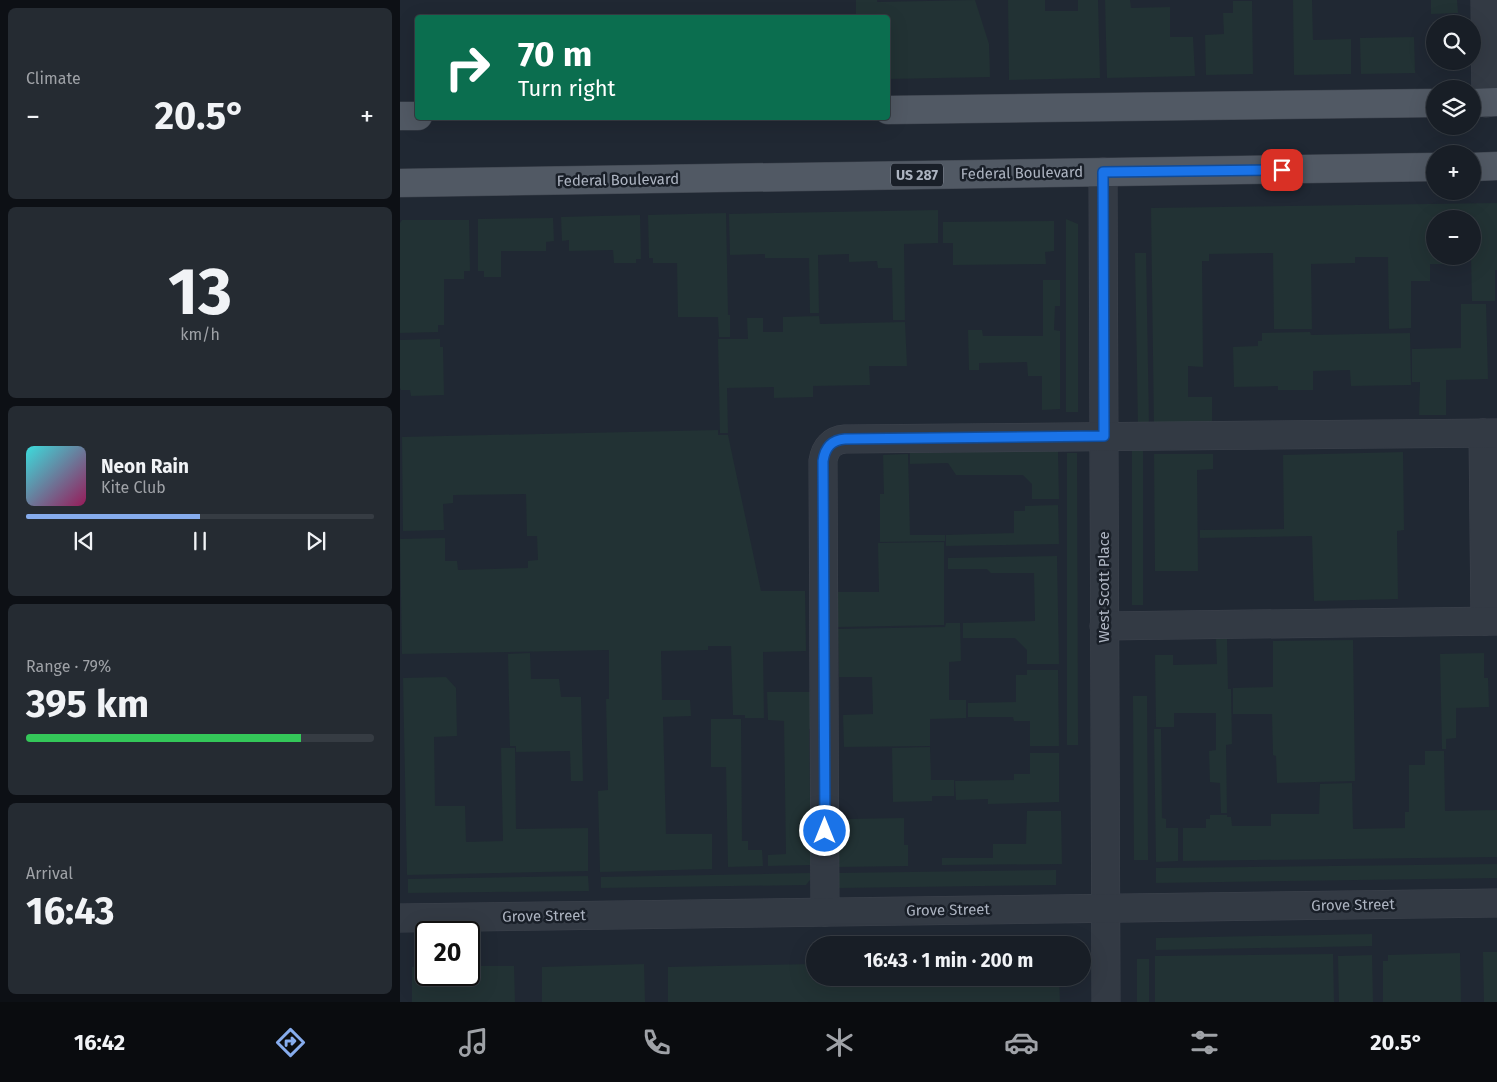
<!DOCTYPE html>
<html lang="en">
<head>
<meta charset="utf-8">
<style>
	:root { --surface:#181e26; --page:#252b32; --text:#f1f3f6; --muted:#9fa2a7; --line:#363c43; --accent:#86aced }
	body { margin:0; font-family:"Fira Sans",sans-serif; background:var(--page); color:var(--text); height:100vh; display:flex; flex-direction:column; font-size:19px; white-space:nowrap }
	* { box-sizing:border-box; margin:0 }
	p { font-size:16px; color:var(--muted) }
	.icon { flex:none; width:28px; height:28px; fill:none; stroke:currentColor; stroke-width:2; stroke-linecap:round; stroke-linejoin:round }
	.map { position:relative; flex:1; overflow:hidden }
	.sheet { display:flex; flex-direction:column; gap:8px; padding:8px; background:#0d1015; width:400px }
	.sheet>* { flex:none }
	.hud { position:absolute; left:15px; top:15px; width:475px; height:105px; border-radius:5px; box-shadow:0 5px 20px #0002,0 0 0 1px var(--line); background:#0b6e4f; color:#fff; overflow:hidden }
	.tools { position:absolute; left:1026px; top:15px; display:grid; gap:10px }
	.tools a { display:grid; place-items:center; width:55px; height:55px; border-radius:50%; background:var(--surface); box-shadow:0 5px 20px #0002,0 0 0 1px var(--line); font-size:25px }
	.speed { position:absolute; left:15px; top:921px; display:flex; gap:10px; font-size:25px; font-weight:700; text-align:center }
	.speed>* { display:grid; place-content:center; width:65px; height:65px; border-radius:50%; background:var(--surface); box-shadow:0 5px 20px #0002,0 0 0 1px var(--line); line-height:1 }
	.speed .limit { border:2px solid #111; border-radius:8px; background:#fff; color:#111 }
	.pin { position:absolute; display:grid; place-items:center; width:42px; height:42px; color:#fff; margin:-21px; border-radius:10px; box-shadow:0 2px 8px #0006 }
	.me { position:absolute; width:55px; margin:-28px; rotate:0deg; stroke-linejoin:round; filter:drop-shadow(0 0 4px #0008) }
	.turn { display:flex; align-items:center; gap:18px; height:105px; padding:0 20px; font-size:22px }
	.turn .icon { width:65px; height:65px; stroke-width:2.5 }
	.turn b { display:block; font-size:35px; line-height:42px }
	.big { font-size:38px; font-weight:700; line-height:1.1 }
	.sheet .tile { flex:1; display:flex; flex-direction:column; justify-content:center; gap:8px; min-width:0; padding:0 18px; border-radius:8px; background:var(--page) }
	.sheet .dial { align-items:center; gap:0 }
	.dial b { font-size:65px; line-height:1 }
	.song { display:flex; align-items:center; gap:15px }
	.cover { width:60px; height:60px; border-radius:8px; background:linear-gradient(135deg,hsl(180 70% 55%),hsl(330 70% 35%)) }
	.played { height:5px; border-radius:2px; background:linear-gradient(90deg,var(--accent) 50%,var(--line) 50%) }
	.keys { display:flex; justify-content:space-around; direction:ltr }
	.heat { display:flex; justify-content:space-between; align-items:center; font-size:28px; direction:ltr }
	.charge { height:8px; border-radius:4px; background:linear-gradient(90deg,#34c759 79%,var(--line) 0) }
	.trip { position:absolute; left:406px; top:936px; width:285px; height:50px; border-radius:25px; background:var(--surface); box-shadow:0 5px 20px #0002,0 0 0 1px var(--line); font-weight:700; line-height:50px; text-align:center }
	.tabs { display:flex; height:80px; justify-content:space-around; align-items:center; background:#0a0c0f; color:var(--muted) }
	.tabs .icon { width:35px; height:35px }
	.tabs .active { color:var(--accent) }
	.tabs b { font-size:22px; color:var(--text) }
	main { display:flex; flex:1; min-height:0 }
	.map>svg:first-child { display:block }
	.green { fill:#223234; fill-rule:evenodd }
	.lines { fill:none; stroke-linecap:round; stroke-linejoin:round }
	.minor-casing { stroke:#3d434d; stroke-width:29 }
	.major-casing { stroke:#3d434d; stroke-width:29 }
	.minor { stroke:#333a44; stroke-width:28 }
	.major { stroke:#515964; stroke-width:28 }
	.route-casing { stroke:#114b97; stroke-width:12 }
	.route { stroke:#1a73e8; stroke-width:9 }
	.labels { text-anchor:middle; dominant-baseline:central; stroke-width:5; stroke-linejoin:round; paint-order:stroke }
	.shield { fill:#191f28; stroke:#818793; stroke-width:1 }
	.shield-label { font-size:14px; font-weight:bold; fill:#adb4c1 }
	.street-label { font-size:15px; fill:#adb4c1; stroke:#191f28 }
</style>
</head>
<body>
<main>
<section class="sheet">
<div class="tile"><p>Climate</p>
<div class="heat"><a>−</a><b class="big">20.5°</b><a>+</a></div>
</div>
<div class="tile dial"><b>13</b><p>km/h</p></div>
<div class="tile">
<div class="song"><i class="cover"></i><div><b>Neon Rain</b><p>Kite Club</p></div></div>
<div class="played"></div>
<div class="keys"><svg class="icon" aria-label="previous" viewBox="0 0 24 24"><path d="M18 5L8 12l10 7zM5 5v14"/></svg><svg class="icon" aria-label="pause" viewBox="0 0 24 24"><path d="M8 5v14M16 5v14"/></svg><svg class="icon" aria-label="next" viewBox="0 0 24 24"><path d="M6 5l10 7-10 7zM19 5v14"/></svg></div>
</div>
<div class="tile"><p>Range · 79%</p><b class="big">395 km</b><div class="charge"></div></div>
<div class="tile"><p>Arrival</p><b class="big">16:43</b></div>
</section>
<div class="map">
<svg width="1097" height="1002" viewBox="0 0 1097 1002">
	<rect width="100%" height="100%" fill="#202833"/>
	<!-- green -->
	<g class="green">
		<path d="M456,0H477V2L575,0L589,44L590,77L488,79V18L456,17Z"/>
		<path d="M608,0H645V11H678V0H698L700,78L609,80Z"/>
		<path d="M705,0H730L731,8L770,7V37H793L795,76L707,78Z"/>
		<path d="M893,0H912L913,40L951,39V74L894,75Z"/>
		<path d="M1031,0H1057L1058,13L1031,14Z"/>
		<path d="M833,1H852L853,74L806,75L805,35L824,34L823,13H833Z"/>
		<path d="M1014,37L1015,73L961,74L960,38Z"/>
		<path d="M1097,203V270H1095V301H1072L1071,257H1046V264H1030V281H1011V328L989,329L988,257H955V263L911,264L912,329H874L873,253L809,254V261H802L803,367L788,366V397H812V428L754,429L751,208ZM1035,219H1072V256H1035Z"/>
		<path d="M538,210V243L504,244L505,320H493L492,268H478L477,261L449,262V254L418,255L419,313H410L409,258H365V254L330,255L329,214Z"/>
		<path d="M326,213L328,315H330V337H319L318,317H278L277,263H253V258H249L248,215Z"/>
		<path d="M240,215L241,259H236V263H214L213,250L169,251V240L162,241L161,217Z"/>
		<path d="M153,218L154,241L146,242V251H101V277H84V271H78V219Z"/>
		<path d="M666,219L678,224V412H666Z"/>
		<path d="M2,220H69L70,271H64V279H44V325H38V332L0,333V223Z"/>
		<path d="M654,221V251L645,252L646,264L553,265V243H543V222Z"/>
		<path d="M735,253H746L749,427H738Z"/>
		<path d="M643,280H660V306H655L654,330L660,331V409L642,410V376H628L627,362L579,363V370H569L568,330H582L583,336H643Z"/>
		<path d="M1061,304H1086L1088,379L1046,380V415H1019L1020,382H1012V349L1061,348Z"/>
		<path d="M419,316L420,324L505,322L507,366H469L470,385L413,386V397L374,398V387L327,388L328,433H320L318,339H348L347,318H363V332H383V317Z"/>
		<path d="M910,332L911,335L1010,333L1011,385L951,386L950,370L913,371V390H878V386L834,387L833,347L858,346V341H862V333Z"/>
		<path d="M40,339V347H43L44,395L11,396L10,390H1L0,388V340Z"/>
		<path d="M318,430V435H328L361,591H405L406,651L363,652L364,718H345V715H333L331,646H308V650L261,651L262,700H290L291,716L263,717L266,834H312V869L200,872L198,791L208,790L206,699H209V650L2,654L0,539L45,538V561H57L58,570L128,568V561L138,560L137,536H127L126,494L53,495V503L43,504L44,530L3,531L2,437Z"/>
		<rect x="732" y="450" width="11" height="155"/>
		<path d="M658,451L659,499H632V484L623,475H556L548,463L510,464V453Z"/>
		<path d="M1003,452L1004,530L997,531L998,599L914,601L912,536L800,538V530L884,529L883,455Z"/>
		<path d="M667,453H677L678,745H667Z"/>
		<path d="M508,454L510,535H545V541L480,542V494H484L483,455Z"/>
		<path d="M754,454H813V469L797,470L798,571H755Z"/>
		<path d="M658,505L659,544L546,546V535L614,533V511H625V506Z"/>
		<path d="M544,542V625L438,627L437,592H479L478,543Z"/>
		<path d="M657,556L659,664H627V650L615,638H563V623L635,621L634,573H591L587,569H548V558Z"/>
		<path d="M546,623H560L561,661L549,662V700H566V718L530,719V746L444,747L443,715L473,714L472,677H439L438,629L545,627Z"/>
		<path d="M816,639H827L828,689H831L832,744L826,745L827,813H821L820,783L810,782L809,751L816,750V713H774V727H756L755,655H773V665L817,664Z"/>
		<path d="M953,640L955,781L877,783L876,756L873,755L872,714H833V688L873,687V641Z"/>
		<path d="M130,653L131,679H159L161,697H181L183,781H171L170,751L116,752V746H110L108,654Z"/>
		<path d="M1084,653V678H1088L1089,707L1056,708V738L1046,739V749H1042L1040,654Z"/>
		<path d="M627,670H658L659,746H630V721H614L613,717H568V703L616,702V675H627Z"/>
		<path d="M46,677L56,688L57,736L34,737L35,806H65L66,842L103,841L101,748H115L116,829L188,828V871L7,875L3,678Z"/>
		<path d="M367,692H414V729H409L411,865L368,866V855L386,854L384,721L368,720Z"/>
		<path d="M733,696H747L748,860H734Z"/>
		<path d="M311,719H341L342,841H348V850H362L363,866L328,867L326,767H311Z"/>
		<path d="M754,729H761L762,818L766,819V828H778V861L756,862Z"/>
		<path d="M530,747L531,780H554V796H532V801L493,802L492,748Z"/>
		<path d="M1025,751H1044L1045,811L1097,810V857L783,861V828H806V819H810V815H827V817H831L832,826H871V814H919L920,784L952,783L953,829L1005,828V812H1009V765H1025Z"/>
		<path d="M630,753H659V802L588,804V799L556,800L555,781L614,780V774H630Z"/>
		<path d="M627,811H661L662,864L542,865V858H593V844H626Z"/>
		<path d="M504,818V845H508V866L439,867L438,823H448V819Z"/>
		<path d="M1097,864V878L756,883V868Z"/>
		<path d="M656,870V885L438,888V873Z"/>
		<path d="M410,873V880L406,885L201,888V877Z"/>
		<path d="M188,876L189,891L8,893V879Z"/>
		<path d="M972,934V946L756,950V938Z"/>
		<path d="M1083,952H1097V1002H1084Z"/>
		<path d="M1060,953L1061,1002H983V961H988V955Z"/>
		<path d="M933,954L934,1002H755V956Z"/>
		<path d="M972,955L973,1002H939L938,956Z"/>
		<rect x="737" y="959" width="12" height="43"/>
		<path d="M244,964L245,1002H142V967Z"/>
		<path d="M415,964V978H659L660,1002H268V967Z"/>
		<path d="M69,966H114L115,1002H12V967H26V975H69Z"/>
	</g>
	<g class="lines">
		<!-- minor casing -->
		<g class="minor-casing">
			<g id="minor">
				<path d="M1085,0L1086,103"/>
				<path d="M703,172L706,1002"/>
				<path d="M1083,433L1085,621"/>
				<path d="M704,626L1097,621"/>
				<path d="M425,912L423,461C425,448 432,440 445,439L1097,433"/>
				<path d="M0,918L1097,903"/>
			</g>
		</g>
		<!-- major casing -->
		<g class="major-casing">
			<g id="major">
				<path d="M1072,103L1097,102"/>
				<path d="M488,110L1035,103"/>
				<path d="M0,116H18"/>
				<path d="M1072,167L1097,166"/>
				<path d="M0,183L1035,167"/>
			</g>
		</g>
		<!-- minor -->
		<use href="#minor" class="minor"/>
		<!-- major -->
		<use href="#major" class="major"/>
	</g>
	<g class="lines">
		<!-- route casing -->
		<g class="route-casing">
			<path id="route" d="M425,831L423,461C425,448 431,440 445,439L704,436L703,172L882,170"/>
		</g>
		<!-- route -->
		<use href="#route" class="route"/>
	</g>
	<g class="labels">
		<!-- shield labels -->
		<rect class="shield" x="491" y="163.5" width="52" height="23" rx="4"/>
		<g class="shield-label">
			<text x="517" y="175">US 287</text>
		</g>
		<!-- street labels -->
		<g class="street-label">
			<text transform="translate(622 173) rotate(-1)">Federal Boulevard</text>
			<text transform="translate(218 180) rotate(-1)">Federal Boulevard</text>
			<text transform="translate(704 587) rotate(-90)">West Scott Place</text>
			<text transform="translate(953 905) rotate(-1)">Grove Street</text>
			<text transform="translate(548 910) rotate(-1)">Grove Street</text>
			<text transform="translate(144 916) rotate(-1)">Grove Street</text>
		</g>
	</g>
</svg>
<div class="tools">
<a><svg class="icon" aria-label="search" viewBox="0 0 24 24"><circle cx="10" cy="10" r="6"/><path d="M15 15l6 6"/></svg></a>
<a><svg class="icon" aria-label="layers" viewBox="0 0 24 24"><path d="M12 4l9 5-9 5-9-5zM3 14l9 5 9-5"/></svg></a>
<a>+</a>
<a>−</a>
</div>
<div class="speed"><div class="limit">20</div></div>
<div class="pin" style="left:882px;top:170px;background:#d93025"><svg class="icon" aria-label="arrive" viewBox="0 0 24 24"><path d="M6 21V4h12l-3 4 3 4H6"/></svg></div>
<svg class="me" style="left:425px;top:831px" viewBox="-20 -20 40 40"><circle r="17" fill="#1a73e8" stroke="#fff" stroke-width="3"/><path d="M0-11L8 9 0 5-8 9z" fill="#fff"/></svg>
<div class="trip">16:43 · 1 min · 200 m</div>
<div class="hud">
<div class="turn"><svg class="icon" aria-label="right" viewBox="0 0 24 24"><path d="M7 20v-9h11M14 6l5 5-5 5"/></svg><div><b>70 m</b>Turn right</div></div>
</div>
</div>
</main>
<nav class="tabs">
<b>16:42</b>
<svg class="icon active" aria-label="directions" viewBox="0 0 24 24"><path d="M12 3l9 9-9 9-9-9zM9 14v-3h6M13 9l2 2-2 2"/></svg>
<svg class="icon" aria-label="music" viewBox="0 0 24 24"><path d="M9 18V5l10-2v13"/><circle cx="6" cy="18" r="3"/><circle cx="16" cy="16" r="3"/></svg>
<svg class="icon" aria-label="phone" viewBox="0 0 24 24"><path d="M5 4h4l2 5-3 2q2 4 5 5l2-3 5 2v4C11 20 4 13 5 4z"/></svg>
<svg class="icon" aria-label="climate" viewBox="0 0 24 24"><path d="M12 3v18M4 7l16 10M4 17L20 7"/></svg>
<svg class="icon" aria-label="car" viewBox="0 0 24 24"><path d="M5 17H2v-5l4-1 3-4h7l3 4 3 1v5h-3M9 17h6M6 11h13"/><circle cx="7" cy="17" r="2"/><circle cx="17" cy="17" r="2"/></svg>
<svg class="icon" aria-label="filters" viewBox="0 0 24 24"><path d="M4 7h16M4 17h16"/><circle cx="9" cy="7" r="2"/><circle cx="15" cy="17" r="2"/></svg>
<b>20.5°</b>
</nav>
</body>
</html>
